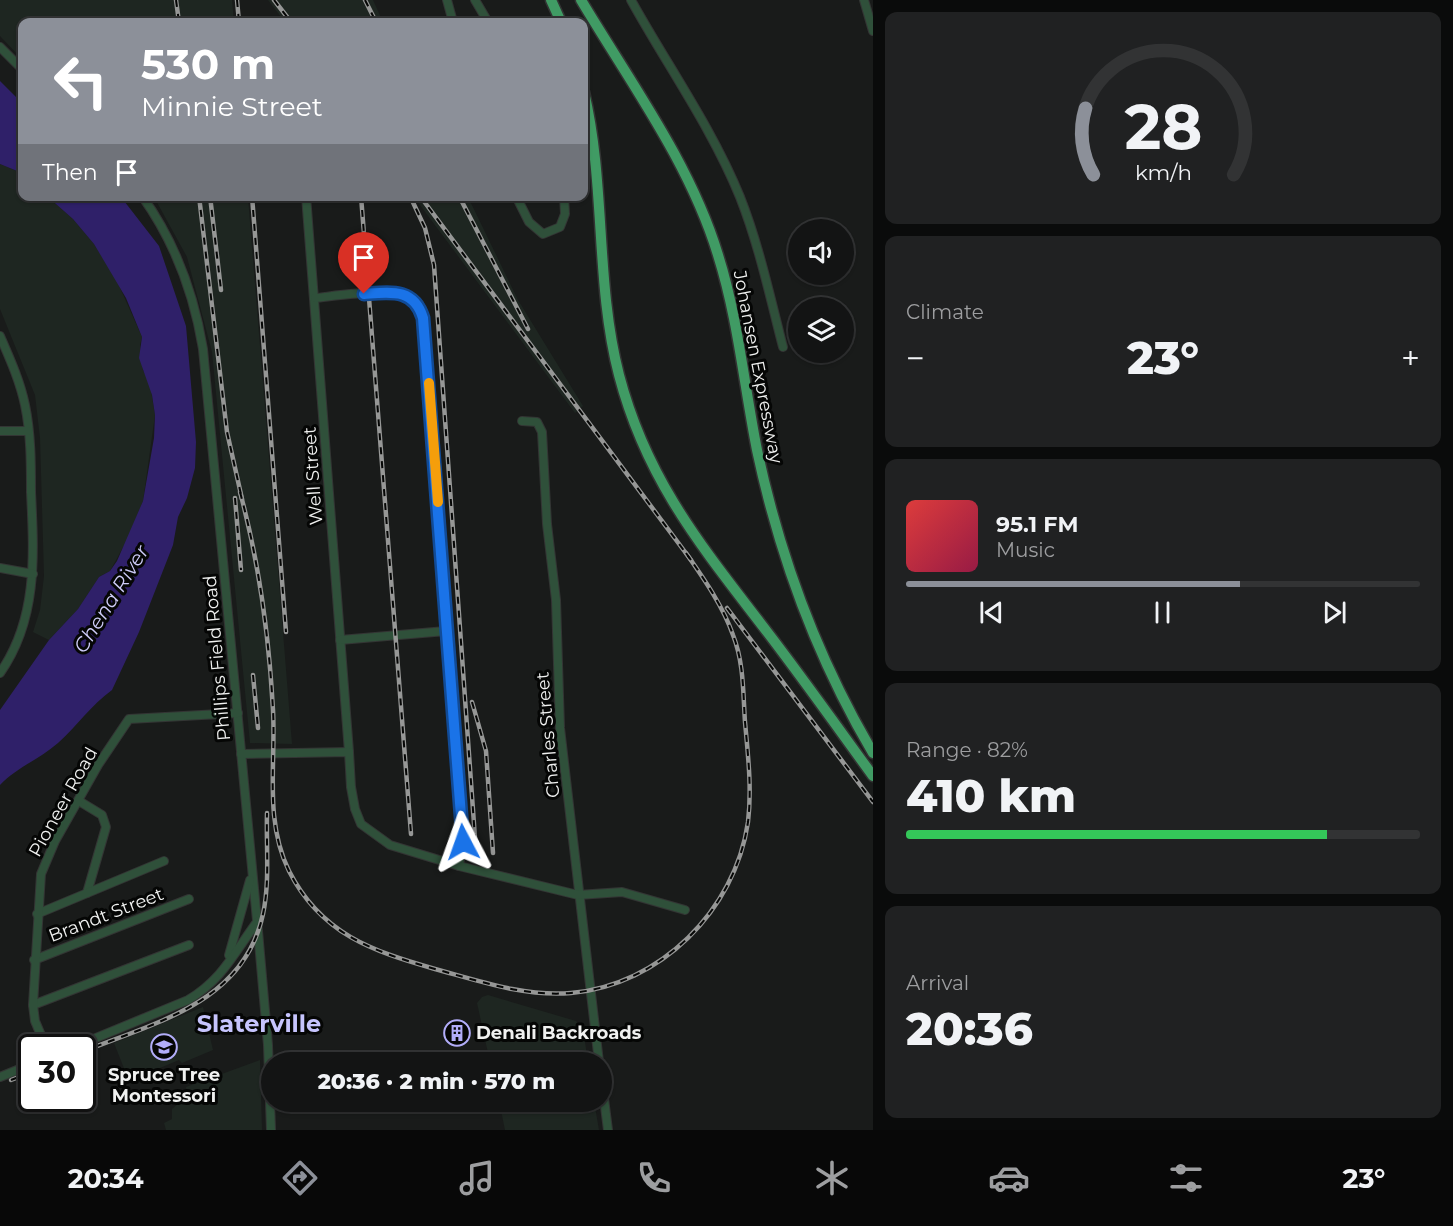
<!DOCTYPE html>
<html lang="en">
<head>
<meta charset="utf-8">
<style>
	:root { --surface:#131414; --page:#202122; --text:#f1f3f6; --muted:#9d9ea0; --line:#323334; --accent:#8c9099 }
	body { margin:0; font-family:Montserrat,sans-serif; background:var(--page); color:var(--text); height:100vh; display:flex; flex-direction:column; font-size:22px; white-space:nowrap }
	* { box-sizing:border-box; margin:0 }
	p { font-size:20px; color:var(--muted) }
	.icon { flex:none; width:33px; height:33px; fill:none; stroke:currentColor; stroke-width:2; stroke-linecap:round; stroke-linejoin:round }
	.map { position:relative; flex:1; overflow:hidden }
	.drawer { display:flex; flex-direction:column; gap:12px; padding:12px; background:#0a0b0b; width:580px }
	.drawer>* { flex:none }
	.hud { position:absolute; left:18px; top:18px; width:570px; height:183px; border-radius:12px; box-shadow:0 2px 4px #0004,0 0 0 2px var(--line); background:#8c9099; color:#fff; overflow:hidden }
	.tools { position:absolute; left:788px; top:219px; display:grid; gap:12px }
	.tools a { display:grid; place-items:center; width:66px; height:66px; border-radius:50%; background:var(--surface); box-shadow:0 2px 4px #0004,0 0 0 2px var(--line); font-size:30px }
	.speed { position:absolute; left:18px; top:1034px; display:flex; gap:12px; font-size:30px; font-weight:700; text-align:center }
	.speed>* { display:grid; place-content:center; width:78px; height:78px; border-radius:50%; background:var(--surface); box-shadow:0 2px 4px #0004,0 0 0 2px var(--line); line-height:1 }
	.speed .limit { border:3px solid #111; border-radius:9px; background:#fff; color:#111 }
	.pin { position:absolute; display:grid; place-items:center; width:51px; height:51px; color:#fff; margin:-62px -26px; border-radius:50% 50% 50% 0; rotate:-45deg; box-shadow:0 0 6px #0007 }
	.pin .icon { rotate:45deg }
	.me { position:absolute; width:66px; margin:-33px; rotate:356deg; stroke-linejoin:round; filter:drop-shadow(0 0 4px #0008) }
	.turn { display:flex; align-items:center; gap:21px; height:126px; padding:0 24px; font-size:27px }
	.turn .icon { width:78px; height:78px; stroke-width:2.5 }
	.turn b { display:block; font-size:42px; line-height:51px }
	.then { display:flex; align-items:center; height:57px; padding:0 24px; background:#0003; gap:12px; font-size:22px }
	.big { font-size:45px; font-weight:800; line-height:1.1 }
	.drawer .widget { flex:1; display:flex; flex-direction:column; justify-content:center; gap:9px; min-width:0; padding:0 21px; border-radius:12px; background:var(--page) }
	.drawer .dial { align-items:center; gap:0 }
	.dial svg { height:156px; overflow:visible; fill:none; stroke:var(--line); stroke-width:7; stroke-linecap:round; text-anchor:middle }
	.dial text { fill:var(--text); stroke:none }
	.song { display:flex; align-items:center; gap:18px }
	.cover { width:72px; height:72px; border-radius:9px; background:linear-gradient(135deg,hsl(0 70% 55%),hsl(340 70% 35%)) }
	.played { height:6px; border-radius:3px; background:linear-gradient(90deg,var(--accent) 65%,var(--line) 65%) }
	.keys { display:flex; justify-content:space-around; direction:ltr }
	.heat { display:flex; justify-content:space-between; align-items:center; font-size:33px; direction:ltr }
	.charge { height:9px; border-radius:4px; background:linear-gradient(90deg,#34c759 82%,var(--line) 0) }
	.trip { position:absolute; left:261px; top:1052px; width:351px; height:60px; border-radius:30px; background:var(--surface); box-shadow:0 2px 4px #0004,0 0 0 2px var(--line); font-weight:800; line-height:60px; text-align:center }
	.dock { display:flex; height:96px; justify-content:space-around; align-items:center; background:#080808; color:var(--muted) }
	.dock .icon { width:42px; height:42px }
	.dock .selected { color:var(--accent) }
	.dock b { font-size:27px; color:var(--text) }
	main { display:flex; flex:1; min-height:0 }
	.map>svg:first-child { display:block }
	.built { fill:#1e2621 }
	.water { fill:#2f2069 }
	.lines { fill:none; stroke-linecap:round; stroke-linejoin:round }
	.minor-casing { stroke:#333534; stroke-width:10 }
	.highway-casing { stroke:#333534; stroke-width:13 }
	.minor { stroke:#2f503a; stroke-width:8 }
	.highway { stroke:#409b64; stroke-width:10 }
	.rail-casing { stroke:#969796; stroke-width:4.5 }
	.rail { stroke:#050605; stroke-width:2; stroke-dasharray:7; stroke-linecap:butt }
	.route-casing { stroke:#114b97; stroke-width:15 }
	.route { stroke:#1a73e8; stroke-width:10 }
	.slow { stroke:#f59e0b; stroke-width:10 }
	.labels { text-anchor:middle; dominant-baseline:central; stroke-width:6; stroke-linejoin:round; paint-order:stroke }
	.street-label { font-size:18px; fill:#f0f1f0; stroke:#050605 }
	.poi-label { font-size:18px; font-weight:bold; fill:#f0f1f0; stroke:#050605; text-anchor:start }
	.water-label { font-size:20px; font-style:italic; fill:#cdcbf7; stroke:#050605 }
	.district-label { font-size:24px; font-weight:bold; fill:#c6c4fd; stroke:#050605 }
</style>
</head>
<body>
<main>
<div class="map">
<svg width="873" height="1130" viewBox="0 0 873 1130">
	<rect width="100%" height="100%" fill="#191b1a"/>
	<!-- built -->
	<g class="built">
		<path d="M0,0H232L234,22H22V59L0,36Z"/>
		<path d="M268,0H373L383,22H285Z"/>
		<path d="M0,164L22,173V196L48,197L73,219L94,244L117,281L142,337L140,345L143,370L150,384L155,415L143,501L127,540L110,571L99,577L78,609L49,640L33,632L40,610L44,576L40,438L35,395L0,309Z"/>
		<path d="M154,197H248L292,744L250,743L212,352L187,257Z"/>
		<path d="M414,197H468L518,300L583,406L575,413Z"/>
		<path d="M488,995L576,1021L583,1029L588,1062H490L477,1003L482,997Z"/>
		<path d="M203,1007L213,1050L182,1063L179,1060L129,1081L114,1043Z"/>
		<path d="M260,1060L262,1130H166L164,1123L172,1119V1109L187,1096L186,1087Z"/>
		<path d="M499,1101H594L599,1130H505Z"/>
	</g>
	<!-- water -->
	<g class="water">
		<path d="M0,81L22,103V173L0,164Z"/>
		<path d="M48,197H121L159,246L186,326L196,442L195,468L187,498L178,517L173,545L139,632L112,690C91,705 77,726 58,743C40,759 17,767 0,785V710L49,640L78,609L99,577L110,571L117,561L143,501L154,438L155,415L152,395L139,358L142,337L126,298L94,244L73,219Z"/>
	</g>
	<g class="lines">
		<!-- minor casing -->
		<g class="minor-casing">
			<g id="minor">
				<path d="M447,0L453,22"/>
				<path d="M475,0L488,22"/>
				<path d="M631,0C667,65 712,128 740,197C759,245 770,297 783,347"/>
				<path d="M864,0L873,31"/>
				<path d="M0,47L22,69"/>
				<path d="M142,196C175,242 194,294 203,349L258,931L268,1045L271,1130"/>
				<path d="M306,196L349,752"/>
				<path d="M516,196L529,222L543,234L560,227L565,214L564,196"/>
				<path d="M315,298C337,296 406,284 419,304C421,308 422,314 423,318L463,842L459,866"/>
				<path d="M0,336C10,359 20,381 25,405C31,434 31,463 31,492C34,555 38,619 0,673"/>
				<path d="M522,421L537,422L542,432L547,524L556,600L560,728L599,1062"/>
				<path d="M0,431H28"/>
				<path d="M0,568L33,574"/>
				<path d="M340,640L446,631"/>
				<path d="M241,754L349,752L351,787L355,809L361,824L390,845L459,866L578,895L622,892L685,910"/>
				<path d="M79,801L102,815L106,827L87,893"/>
				<path d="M37,914L164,861"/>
				<path d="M229,955L250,880"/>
				<path d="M34,960L189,899"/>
				<path d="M33,1005L189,945"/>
				<path d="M46,1047L35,1021L33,1005L41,874L55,841L98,765L129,719L238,713"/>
				<path d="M74,1047L188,1000C222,980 234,953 257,922"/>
				<path d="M0,1077L32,1064"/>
				<path d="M602,1083L608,1130"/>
			</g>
		</g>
		<!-- highway casing -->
		<g class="highway-casing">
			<g id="highway">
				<path d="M551,0L561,22"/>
				<path d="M581,0C630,82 690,163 718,255C738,318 744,385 757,450C780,558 817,658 873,753"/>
				<path d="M584,92C606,185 595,283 619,375C647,482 703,548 768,633C804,680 838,728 873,776"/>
			</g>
		</g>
		<!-- minor -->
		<use href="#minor" class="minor"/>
		<!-- highway -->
		<use href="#highway" class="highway"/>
		<!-- rail casing -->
		<g class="rail-casing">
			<g id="rail">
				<path d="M176,0L179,22"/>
				<path d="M237,0L239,22"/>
				<path d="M274,0L291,22"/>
				<path d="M365,0L376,22"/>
				<path d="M199,196L227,432L242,499"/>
				<path d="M210,196L221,290"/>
				<path d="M252,196L286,632"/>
				<path d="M361,196L411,834"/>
				<path d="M410,196L425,228L434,265L476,852"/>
				<path d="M420,196L691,560"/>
				<path d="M459,196L528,329"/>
				<path d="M240,492C259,562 269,637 273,710C276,764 264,820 289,871C321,934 372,951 435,969C479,981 525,997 571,993C660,985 735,911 748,822C752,789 748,755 745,722C743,693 744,663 733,635C723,606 704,579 686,553"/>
				<path d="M235,498L241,570"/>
				<path d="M727,608L873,802"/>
				<path d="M253,675L258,728"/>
				<path d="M472,702L486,751L493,853"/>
				<path d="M82,1052C156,1022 244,1003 263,914C270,882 266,845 267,813"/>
				<path d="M11,1080L32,1072"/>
			</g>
		</g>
		<!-- rail -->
		<use href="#rail" class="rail"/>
	</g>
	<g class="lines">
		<!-- route casing -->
		<g class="route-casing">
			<path id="route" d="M364,294C391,292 414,288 423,318L463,842"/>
		</g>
		<!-- route -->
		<use href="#route" class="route"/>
		<!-- slow -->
		<path class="slow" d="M429,383L438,502"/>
	</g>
	<!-- icons -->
	<defs>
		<g id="building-ring" transform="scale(1.35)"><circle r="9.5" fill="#050605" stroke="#b2adf9" stroke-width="1.5"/><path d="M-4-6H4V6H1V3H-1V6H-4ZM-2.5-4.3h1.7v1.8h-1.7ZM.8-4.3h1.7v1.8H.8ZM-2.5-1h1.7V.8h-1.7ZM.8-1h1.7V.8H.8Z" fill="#b2adf9"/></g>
		<g id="school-ring" transform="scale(1.35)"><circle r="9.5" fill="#050605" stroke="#b2adf9" stroke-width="1.5"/><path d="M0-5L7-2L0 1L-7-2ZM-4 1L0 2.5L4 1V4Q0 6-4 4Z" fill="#b2adf9"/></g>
	</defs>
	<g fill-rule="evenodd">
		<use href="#building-ring" x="457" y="1033"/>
		<use href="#school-ring" x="164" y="1047"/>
	</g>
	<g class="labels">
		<!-- street labels -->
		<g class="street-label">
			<text transform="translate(758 367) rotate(79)">Johansen Expressway</text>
			<text transform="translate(313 476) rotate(-94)">Well Street</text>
			<text transform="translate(217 658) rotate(-95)">Phillips Field Road</text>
			<text transform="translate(548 735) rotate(-95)">Charles Street</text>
			<text transform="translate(63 802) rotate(-61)">Pioneer Road</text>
			<text transform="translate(106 915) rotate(-21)">Brandt Street</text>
		</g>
		<!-- poi labels -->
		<g class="poi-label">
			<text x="476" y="1033">Denali Backroads</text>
			<text x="164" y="1075" text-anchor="middle">Spruce Tree<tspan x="164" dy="21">Montessori</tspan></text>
		</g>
		<!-- water labels -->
		<g class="water-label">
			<text transform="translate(111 599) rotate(-58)">Chena River</text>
		</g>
		<!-- district labels -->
		<g class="district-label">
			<text x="259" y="1023">Slaterville</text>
		</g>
	</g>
</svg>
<div class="tools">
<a><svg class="icon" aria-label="sound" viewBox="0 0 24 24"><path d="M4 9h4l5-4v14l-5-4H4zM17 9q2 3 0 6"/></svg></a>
<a><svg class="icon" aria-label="layers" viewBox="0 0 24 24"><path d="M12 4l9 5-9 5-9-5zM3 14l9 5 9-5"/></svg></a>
</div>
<div class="speed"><div class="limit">30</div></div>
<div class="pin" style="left:364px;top:294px;background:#d93025"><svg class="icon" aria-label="arrive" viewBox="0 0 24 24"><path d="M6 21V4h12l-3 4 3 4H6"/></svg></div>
<svg class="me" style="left:463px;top:842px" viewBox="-20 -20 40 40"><path d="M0-17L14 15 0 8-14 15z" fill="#1a73e8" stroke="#fff" stroke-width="4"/></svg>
<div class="trip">20:36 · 2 min · 570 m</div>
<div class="hud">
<div class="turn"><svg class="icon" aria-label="left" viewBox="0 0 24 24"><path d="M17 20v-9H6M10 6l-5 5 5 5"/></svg><div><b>530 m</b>Minnie Street</div></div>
<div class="then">Then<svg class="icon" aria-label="arrive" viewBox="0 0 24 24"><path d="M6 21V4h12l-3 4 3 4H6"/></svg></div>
</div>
</div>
<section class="drawer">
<div class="widget dial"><svg viewBox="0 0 100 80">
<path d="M14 69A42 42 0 1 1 86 69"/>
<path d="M14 69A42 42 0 0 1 10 35" stroke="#8c9099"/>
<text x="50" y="56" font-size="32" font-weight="700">28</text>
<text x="50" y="72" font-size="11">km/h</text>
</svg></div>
<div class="widget"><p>Climate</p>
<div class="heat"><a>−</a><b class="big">23°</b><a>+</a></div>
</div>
<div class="widget">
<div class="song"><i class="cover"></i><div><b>95.1 FM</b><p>Music</p></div></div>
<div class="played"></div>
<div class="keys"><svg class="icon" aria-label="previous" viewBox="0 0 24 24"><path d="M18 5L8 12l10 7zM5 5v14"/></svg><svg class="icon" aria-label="pause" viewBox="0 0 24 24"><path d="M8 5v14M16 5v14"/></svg><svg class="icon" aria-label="next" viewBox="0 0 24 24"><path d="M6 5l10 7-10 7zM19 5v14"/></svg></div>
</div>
<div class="widget"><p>Range · 82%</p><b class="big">410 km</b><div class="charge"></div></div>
<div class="widget"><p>Arrival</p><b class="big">20:36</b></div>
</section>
</main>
<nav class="dock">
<b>20:34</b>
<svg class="icon selected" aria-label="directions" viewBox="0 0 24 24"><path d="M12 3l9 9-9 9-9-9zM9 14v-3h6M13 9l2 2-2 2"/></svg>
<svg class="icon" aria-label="music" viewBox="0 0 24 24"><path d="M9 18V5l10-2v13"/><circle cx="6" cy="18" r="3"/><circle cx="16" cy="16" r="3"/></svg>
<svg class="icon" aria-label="phone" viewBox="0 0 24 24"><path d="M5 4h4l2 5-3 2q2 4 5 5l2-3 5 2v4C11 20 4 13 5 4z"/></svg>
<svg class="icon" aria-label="climate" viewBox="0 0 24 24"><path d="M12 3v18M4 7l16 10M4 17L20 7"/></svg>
<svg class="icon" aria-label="car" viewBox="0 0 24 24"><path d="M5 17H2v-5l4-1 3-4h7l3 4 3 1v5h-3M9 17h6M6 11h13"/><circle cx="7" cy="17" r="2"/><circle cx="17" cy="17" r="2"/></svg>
<svg class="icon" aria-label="filters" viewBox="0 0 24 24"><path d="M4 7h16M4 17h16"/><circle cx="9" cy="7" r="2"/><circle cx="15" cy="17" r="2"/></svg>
<b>23°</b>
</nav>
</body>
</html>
